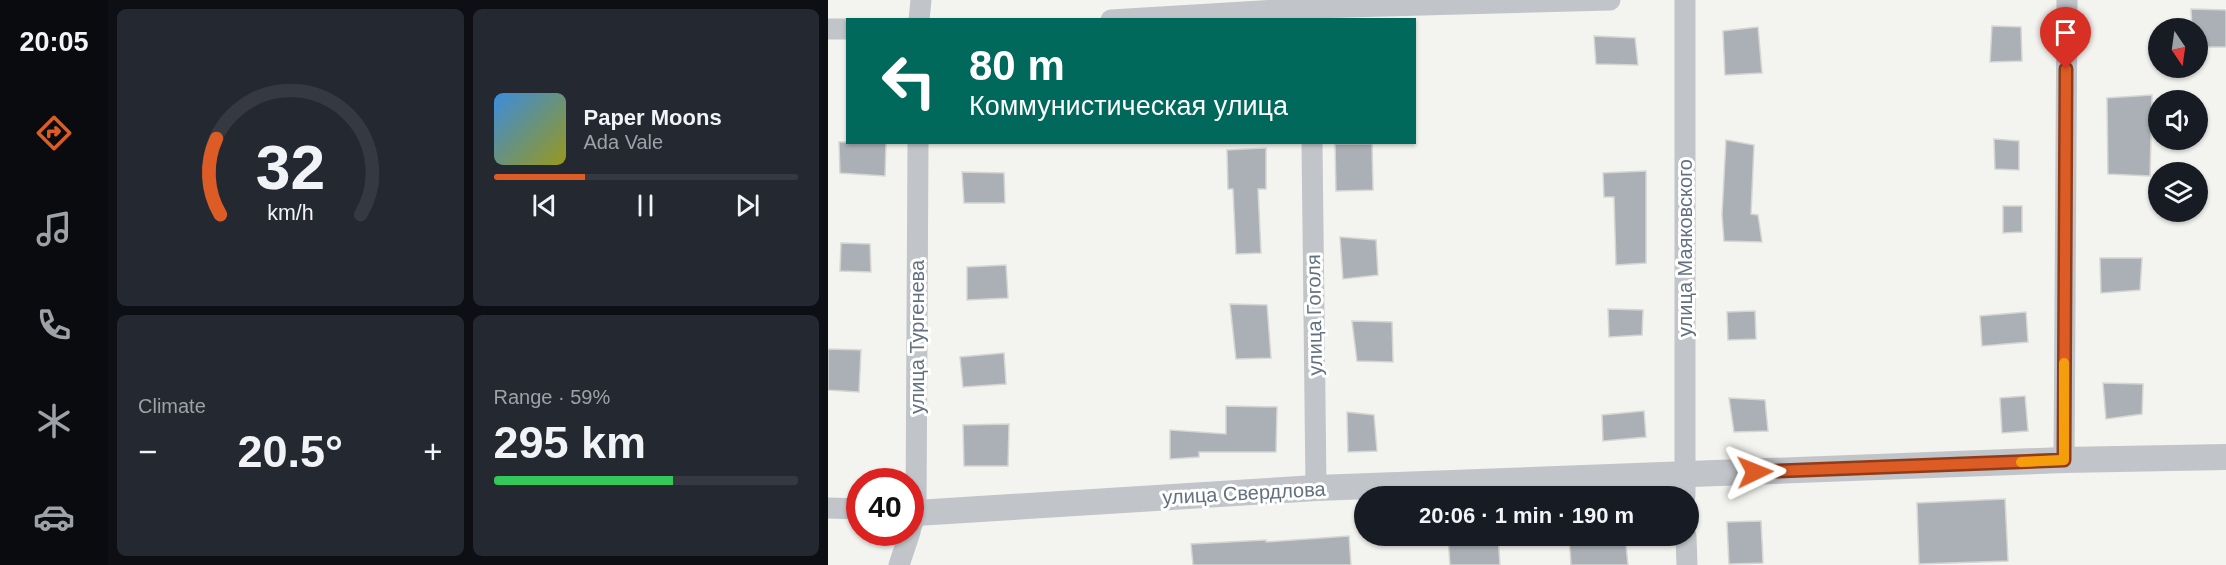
<!DOCTYPE html>
<html lang="en">
<head>
<meta charset="utf-8">
<style>
	:root { --surface:#171b24; --page:#242831; --text:#f1f3f6; --muted:#9ea1a6; --line:#363941; --accent:#dd5c26 }
	body { margin:0; font-family:Arial,sans-serif; background:var(--page); color:var(--text); height:100vh; display:flex; flex-direction:column; font-size:22px; white-space:nowrap }
	* { box-sizing:border-box; margin:0 }
	p { font-size:20px; color:var(--muted) }
	.icon { flex:none; width:33px; height:33px; fill:none; stroke:currentColor; stroke-width:2; stroke-linecap:round; stroke-linejoin:round }
	.map { position:relative; flex:1; overflow:hidden }
	.details { display:flex; flex-direction:column; gap:9px; padding:9px; background:#0d0f14; width:720px }
	.details>* { flex:none }
	.banner { position:absolute; left:18px; top:18px; width:570px; height:126px; border-radius:0px; box-shadow:0 2px 4px #0004; background:#00695c; color:#fff; overflow:hidden }
	.needle { width:39px; rotate:167deg }
	.controls { position:absolute; left:1320px; top:18px; display:grid; gap:12px }
	.controls a { display:grid; place-items:center; width:60px; height:60px; border-radius:50%; background:var(--surface); box-shadow:0 2px 4px #0004; font-size:30px }
	.speed { position:absolute; left:18px; top:468px; display:flex; gap:12px; font-size:30px; font-weight:700; text-align:center }
	.speed>* { display:grid; place-content:center; width:78px; height:78px; border-radius:50%; background:var(--surface); box-shadow:0 2px 4px #0004; line-height:1 }
	.speed .limit { border:9px solid #d22; background:#fff; color:#111 }
	.pin { position:absolute; display:grid; place-items:center; width:51px; height:51px; color:#fff; margin:-62px -26px; border-radius:50% 50% 50% 0; rotate:-45deg; box-shadow:0 0 6px #0007 }
	.pin .icon { rotate:45deg }
	.me { position:absolute; width:66px; margin:-33px; rotate:88deg; stroke-linejoin:round; filter:drop-shadow(0 0 4px #0008) }
	.turn { display:flex; align-items:center; gap:21px; height:126px; padding:0 24px; font-size:27px }
	.turn .icon { width:78px; height:78px; stroke-width:2.5 }
	.turn b { display:block; font-size:42px; line-height:51px }
	.big { font-size:45px; font-weight:700; line-height:1.1 }
	.details .tile { flex:1; display:flex; flex-direction:column; justify-content:center; gap:9px; min-width:0; padding:0 21px; border-radius:9px; background:var(--page) }
	.details .dial { align-items:center; gap:0 }
	.dial svg { height:156px; overflow:visible; fill:none; stroke:var(--line); stroke-width:7; stroke-linecap:round; text-anchor:middle }
	.dial text { fill:var(--text); stroke:none }
	.song { display:flex; align-items:center; gap:18px }
	.cover { width:72px; height:72px; border-radius:9px; background:linear-gradient(135deg,hsl(210 70% 55%),hsl(60 70% 35%)) }
	.played { height:6px; border-radius:3px; background:linear-gradient(90deg,var(--accent) 30%,var(--line) 30%) }
	.keys { display:flex; justify-content:space-around; direction:ltr }
	.heat { display:flex; justify-content:space-between; align-items:center; font-size:33px; direction:ltr }
	.charge { height:9px; border-radius:4px; background:linear-gradient(90deg,#34c759 59%,var(--line) 0) }
	.details .tiles { flex:1; display:grid; gap:9px; grid-template-columns:repeat(2,1fr) }
	.trip { position:absolute; left:526px; top:486px; width:345px; height:60px; border-radius:30px; background:var(--surface); box-shadow:0 2px 4px #0004; font-weight:700; line-height:60px; text-align:center }
	main { display:flex; flex:1; min-height:0 }
	.tabs { display:flex; flex-direction:column; width:108px; justify-content:space-around; align-items:center; background:#090b0e; color:var(--muted) }
	.tabs .icon { width:42px; height:42px }
	.tabs .on { color:var(--accent) }
	.tabs b { font-size:27px; color:var(--text) }
	.map>svg:first-child { display:block }
	.building { fill:#aab0b5; stroke:#d5d5d2; stroke-width:1.5 }
	.lines { fill:none; stroke-linecap:round; stroke-linejoin:round }
	.minor { stroke:#c1c4c8; stroke-width:21 }
	.tertiary { stroke:#c1c4c8; stroke-width:26 }
	.route-casing { stroke:#903c19; stroke-width:15 }
	.route { stroke:#dd5c26; stroke-width:10 }
	.slow { stroke:#f59e0b; stroke-width:10 }
	.labels { text-anchor:middle; dominant-baseline:central; stroke-width:6; stroke-linejoin:round; paint-order:stroke }
	.street-label { font-size:20px; fill:#637180; stroke:#fff }
</style>
</head>
<body>
<main>
<nav class="tabs">
<b>20:05</b>
<svg class="icon on" aria-label="directions" viewBox="0 0 24 24"><path d="M12 3l9 9-9 9-9-9zM9 14v-3h6M13 9l2 2-2 2"/></svg>
<svg class="icon" aria-label="music" viewBox="0 0 24 24"><path d="M9 18V5l10-2v13"/><circle cx="6" cy="18" r="3"/><circle cx="16" cy="16" r="3"/></svg>
<svg class="icon" aria-label="phone" viewBox="0 0 24 24"><path d="M5 4h4l2 5-3 2q2 4 5 5l2-3 5 2v4C11 20 4 13 5 4z"/></svg>
<svg class="icon" aria-label="climate" viewBox="0 0 24 24"><path d="M12 3v18M4 7l16 10M4 17L20 7"/></svg>
<svg class="icon" aria-label="car" viewBox="0 0 24 24"><path d="M5 17H2v-5l4-1 3-4h7l3 4 3 1v5h-3M9 17h6M6 11h13"/><circle cx="7" cy="17" r="2"/><circle cx="17" cy="17" r="2"/></svg>
</nav>
<section class="details">
<div class="tiles">
<div class="tile dial"><svg viewBox="0 0 100 80">
<path d="M14 69A42 42 0 1 1 86 69"/>
<path d="M14 69A42 42 0 0 1 12 30" stroke="#dd5c26"/>
<text x="50" y="56" font-size="32" font-weight="700">32</text>
<text x="50" y="72" font-size="11">km/h</text>
</svg></div>
<div class="tile">
<div class="song"><i class="cover"></i><div><b>Paper Moons</b><p>Ada Vale</p></div></div>
<div class="played"></div>
<div class="keys"><svg class="icon" aria-label="previous" viewBox="0 0 24 24"><path d="M18 5L8 12l10 7zM5 5v14"/></svg><svg class="icon" aria-label="pause" viewBox="0 0 24 24"><path d="M8 5v14M16 5v14"/></svg><svg class="icon" aria-label="next" viewBox="0 0 24 24"><path d="M6 5l10 7-10 7zM19 5v14"/></svg></div>
</div>
<div class="tile"><p>Climate</p>
<div class="heat"><a>−</a><b class="big">20.5°</b><a>+</a></div>
</div>
<div class="tile"><p>Range · 59%</p><b class="big">295 km</b><div class="charge"></div></div>
</div>
</section>
<div class="map">
<svg width="1398" height="565" viewBox="0 0 1398 565">
	<rect width="100%" height="100%" fill="#f3f4ef"/>
	<!-- building -->
	<g class="building">
		<path d="M1363,9L1398,10V47H1370V28H1364Z"/>
		<path d="M1164,26L1193,27L1194,61L1162,62Z"/>
		<path d="M930,27L934,73L897,75L895,31Z"/>
		<path d="M766,36L807,38L810,65L768,64Z"/>
		<path d="M1324,95L1322,176L1280,174L1279,98Z"/>
		<path d="M1166,139L1191,141V170L1167,169Z"/>
		<path d="M898,140L926,145L923,214L930,215L934,242L896,241L894,215Z"/>
		<path d="M11,142H58L57,176L12,173Z"/>
		<path d="M507,144H544L545,190L508,191Z"/>
		<path d="M438,148V189H430L433,253L408,254L405,189H400L399,150Z"/>
		<path d="M818,171V263L788,265L786,197H776L775,173Z"/>
		<path d="M134,172L176,173L177,203H136Z"/>
		<path d="M1175,206H1194V232L1175,233Z"/>
		<path d="M512,237L548,240L550,275L515,279Z"/>
		<path d="M13,243L42,244L43,272L12,271Z"/>
		<path d="M1272,258H1314L1312,290L1273,293Z"/>
		<path d="M178,265L180,298L139,300V267Z"/>
		<path d="M402,304L439,305L443,358L408,359Z"/>
		<path d="M780,309L815,310L814,335L781,337Z"/>
		<path d="M927,311L928,339L900,340L899,312Z"/>
		<path d="M1198,312L1200,342L1154,346L1152,316Z"/>
		<path d="M524,321L564,322L565,362L529,361Z"/>
		<path d="M0,349L33,350L31,392L0,390Z"/>
		<path d="M176,353L178,384L135,387L132,357Z"/>
		<path d="M1275,383L1315,384L1314,414L1278,419Z"/>
		<path d="M1197,396L1200,431L1174,433L1172,398Z"/>
		<path d="M901,398L937,400L940,431L906,432Z"/>
		<path d="M398,406L449,407L448,452H371V457L342,459V430L398,434Z"/>
		<path d="M816,411L818,437L775,441L774,415Z"/>
		<path d="M519,412L546,415L549,451L520,452Z"/>
		<path d="M181,424L180,466H136L135,425Z"/>
		<path d="M1177,499L1180,561L1091,564L1089,503Z"/>
		<path d="M933,521L935,563L901,564L899,522Z"/>
		<path d="M521,536L523,565H365L363,544L438,540V542Z"/>
		<path d="M620,536H670L672,565H622Z"/>
		<path d="M741,536H797L800,565H743Z"/>
	</g>
	<g class="lines">
		<!-- minor -->
		<g class="minor">
			<path d="M91,20L93,0"/>
			<path d="M283,20L482,8L782,0"/>
			<path d="M0,29H20"/>
			<path d="M484,142L488,488"/>
			<path d="M1236,460L1239,0"/>
			<path d="M857,496V0"/>
			<path d="M0,508L32,509"/>
			<path d="M82,530L88,513L90,142"/>
			<path d="M858,536L859,565"/>
			<path d="M71,565L82,532"/>
		</g>
		<!-- tertiary -->
		<path class="tertiary" d="M88,513L488,488L1236,460L1398,457"/>
	</g>
	<g class="lines">
		<!-- route casing -->
		<g class="route-casing">
			<path id="route" d="M927,472L1236,460L1238,69"/>
		</g>
		<!-- route -->
		<use href="#route" class="route"/>
		<!-- slow -->
		<path class="slow" d="M1193,462L1236,460V363"/>
	</g>
	<g class="labels">
		<!-- street labels -->
		<g class="street-label">
			<text transform="translate(857 248) rotate(-90)">улица Маяковского</text>
			<text transform="translate(486 315) rotate(-91)">улица Гоголя</text>
			<text transform="translate(89 337) rotate(-90)">улица Тургенева</text>
			<text transform="translate(416 493) rotate(-3)">улица Свердлова</text>
		</g>
	</g>
</svg>
<div class="controls">
<a><svg class="needle" viewBox="-14 -14 28 28"><path d="M0-13l5 13h-10z" fill="#e53935"/><path d="M0 13l5-13h-10z" fill="#9ea1a6"/></svg></a>
<a><svg class="icon" aria-label="sound" viewBox="0 0 24 24"><path d="M4 9h4l5-4v14l-5-4H4zM17 9q2 3 0 6"/></svg></a>
<a><svg class="icon" aria-label="layers" viewBox="0 0 24 24"><path d="M12 4l9 5-9 5-9-5zM3 14l9 5 9-5"/></svg></a>
</div>
<div class="speed"><div class="limit">40</div></div>
<div class="pin" style="left:1238px;top:69px;background:#d93025"><svg class="icon" aria-label="arrive" viewBox="0 0 24 24"><path d="M6 21V4h12l-3 4 3 4H6"/></svg></div>
<svg class="me" style="left:927px;top:472px" viewBox="-20 -20 40 40"><path d="M0-17L14 15 0 8-14 15z" fill="#dd5c26" stroke="#fff" stroke-width="4"/></svg>
<div class="trip">20:06 · 1 min · 190 m</div>
<div class="banner">
<div class="turn"><svg class="icon" aria-label="left" viewBox="0 0 24 24"><path d="M17 20v-9H6M10 6l-5 5 5 5"/></svg><div><b>80 m</b>Коммунистическая улица</div></div>
</div>
</div>
</main>
</body>
</html>
